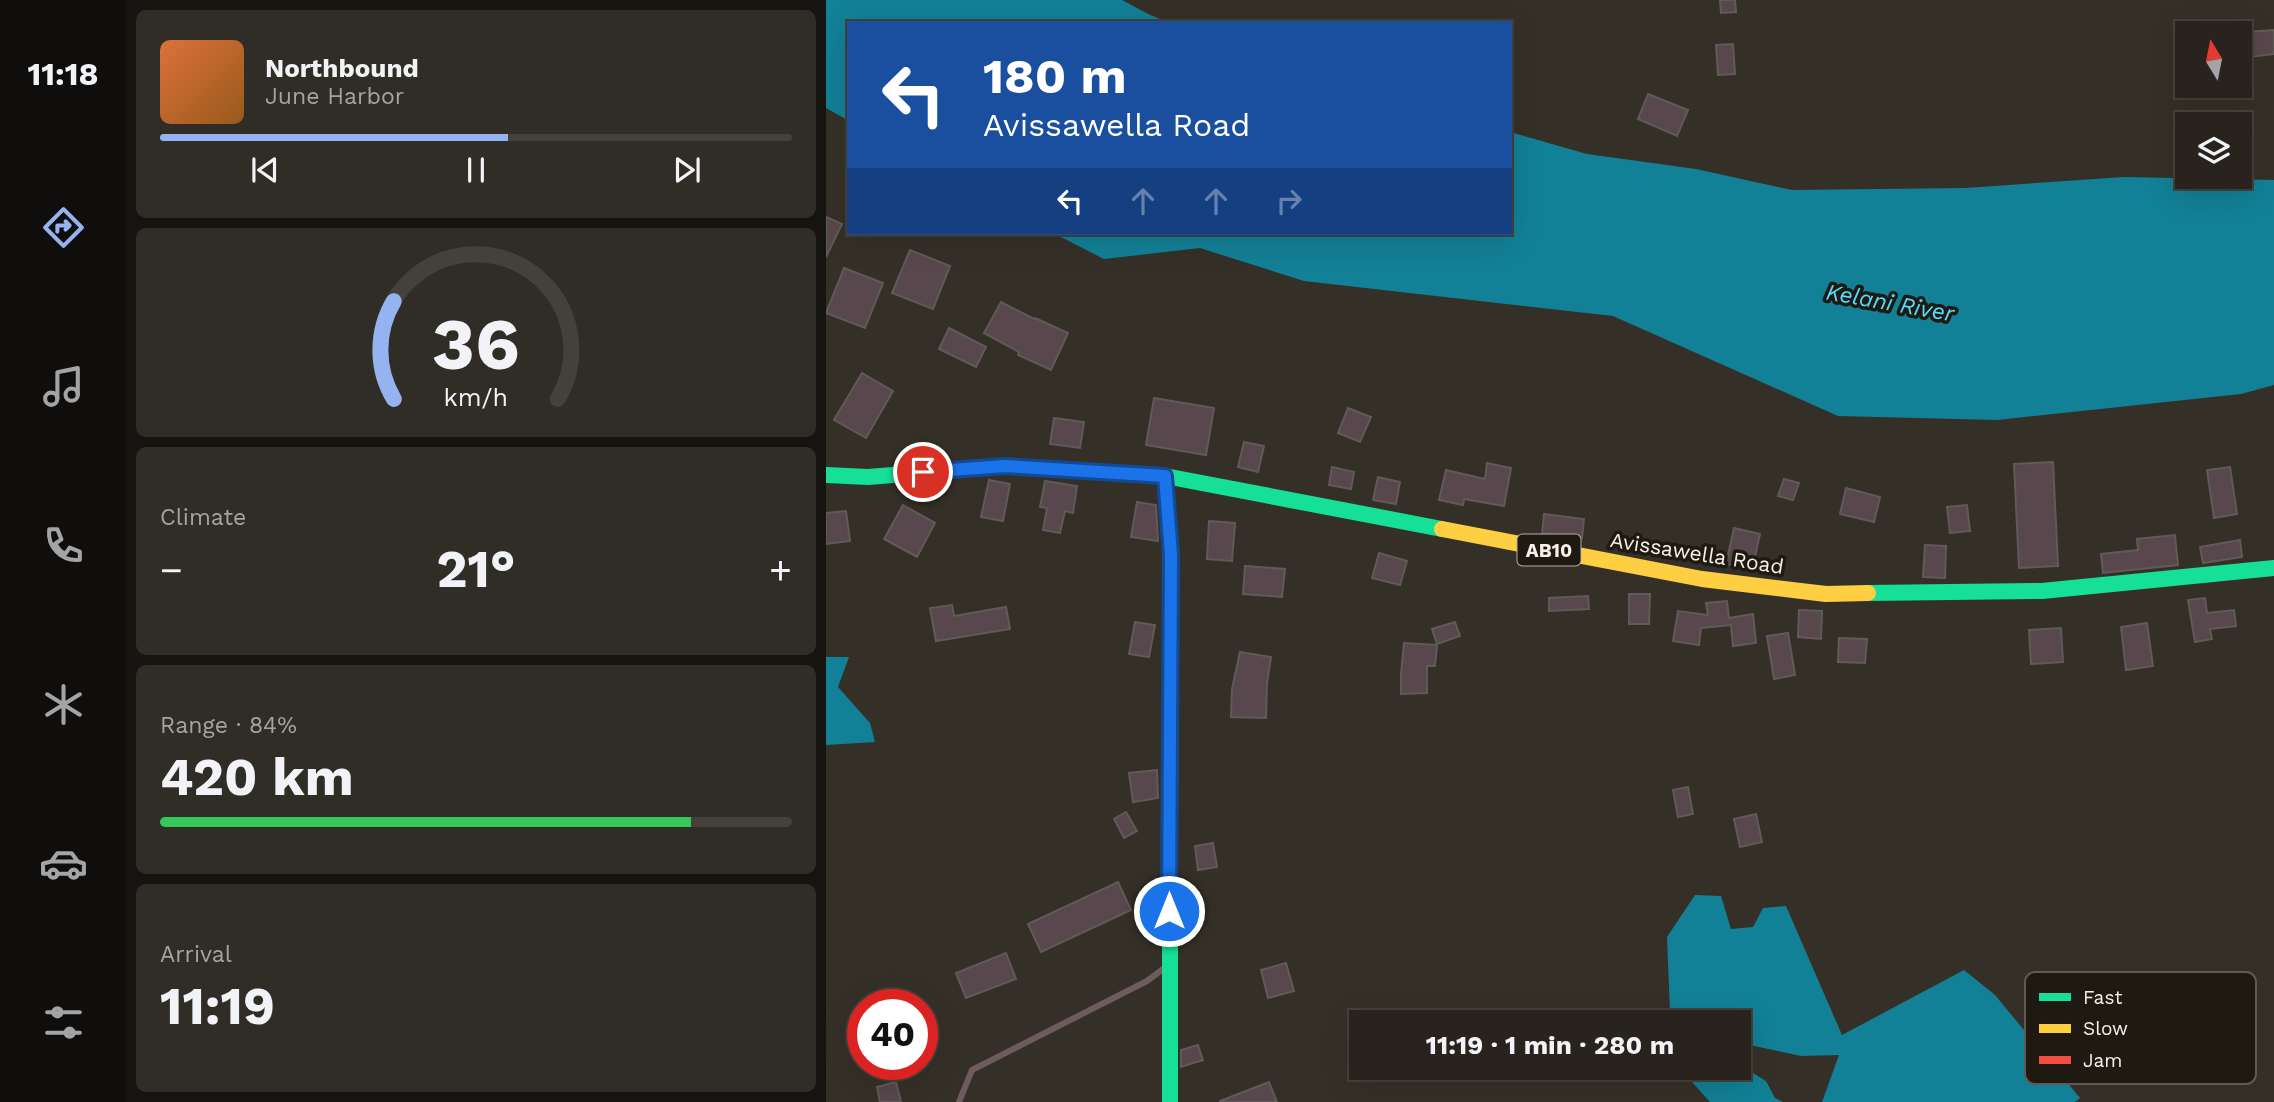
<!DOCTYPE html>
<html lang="en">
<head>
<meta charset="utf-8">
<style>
	:root { --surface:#28241d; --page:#302c26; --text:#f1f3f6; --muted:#a5a4a4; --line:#44413b; --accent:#95b2f1 }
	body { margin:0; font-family:"Work Sans",sans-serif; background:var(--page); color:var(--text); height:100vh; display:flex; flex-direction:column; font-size:26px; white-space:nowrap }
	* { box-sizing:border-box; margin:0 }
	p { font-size:23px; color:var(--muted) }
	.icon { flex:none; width:38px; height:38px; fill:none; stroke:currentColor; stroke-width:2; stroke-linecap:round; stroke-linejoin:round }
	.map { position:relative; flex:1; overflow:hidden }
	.drawer { display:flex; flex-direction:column; gap:10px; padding:10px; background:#161410; width:700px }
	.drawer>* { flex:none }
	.banner { position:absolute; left:21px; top:21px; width:665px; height:214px; border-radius:0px; box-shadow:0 7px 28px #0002,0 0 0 2px var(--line); background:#1a4fa0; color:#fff; overflow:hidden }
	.needle { width:46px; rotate:350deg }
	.tools { position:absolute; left:1349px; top:21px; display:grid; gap:14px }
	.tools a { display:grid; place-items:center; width:77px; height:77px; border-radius:0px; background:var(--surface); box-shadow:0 7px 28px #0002,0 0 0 2px var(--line); font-size:35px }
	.speed { position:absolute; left:21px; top:989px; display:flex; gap:14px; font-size:35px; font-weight:700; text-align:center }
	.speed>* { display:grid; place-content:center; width:91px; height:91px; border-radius:50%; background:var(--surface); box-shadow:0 7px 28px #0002,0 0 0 2px var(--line); line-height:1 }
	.speed .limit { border:10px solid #d22; background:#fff; color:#111 }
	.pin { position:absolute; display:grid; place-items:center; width:60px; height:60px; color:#fff; margin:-30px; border:4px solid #fff; border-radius:50%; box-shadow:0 2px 7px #0007 }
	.me { position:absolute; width:77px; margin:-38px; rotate:0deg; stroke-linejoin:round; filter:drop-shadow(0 0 5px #0008) }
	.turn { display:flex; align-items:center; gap:24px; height:147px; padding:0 21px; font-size:32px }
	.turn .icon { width:91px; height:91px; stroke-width:2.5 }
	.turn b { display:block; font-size:49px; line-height:60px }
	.lanes { display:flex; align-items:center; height:66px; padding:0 21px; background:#0003; justify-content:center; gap:35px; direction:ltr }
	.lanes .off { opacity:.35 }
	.big { font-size:52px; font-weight:700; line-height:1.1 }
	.drawer .tile { flex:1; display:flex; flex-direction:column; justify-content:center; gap:10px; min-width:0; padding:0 24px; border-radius:10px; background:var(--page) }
	.drawer .dial { align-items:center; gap:0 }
	.dial svg { height:182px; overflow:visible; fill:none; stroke:var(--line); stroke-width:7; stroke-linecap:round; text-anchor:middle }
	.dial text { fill:var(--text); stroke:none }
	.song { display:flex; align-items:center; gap:21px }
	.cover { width:84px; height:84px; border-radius:10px; background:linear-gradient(135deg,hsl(20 70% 55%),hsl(30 70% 35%)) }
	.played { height:7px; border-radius:4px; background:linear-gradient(90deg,var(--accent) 55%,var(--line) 55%) }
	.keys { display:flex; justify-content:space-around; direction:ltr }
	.heat { display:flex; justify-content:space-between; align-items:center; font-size:38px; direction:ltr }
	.charge { height:10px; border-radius:5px; background:linear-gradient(90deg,#34c759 84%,var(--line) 0) }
	.trip { position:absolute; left:523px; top:1010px; width:402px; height:70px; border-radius:0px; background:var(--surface); box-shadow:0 7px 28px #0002,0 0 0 2px var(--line); font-weight:700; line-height:70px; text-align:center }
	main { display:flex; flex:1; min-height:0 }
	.tab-bar { display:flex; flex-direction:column; width:126px; justify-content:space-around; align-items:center; background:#100e0c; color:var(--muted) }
	.tab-bar .icon { width:49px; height:49px }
	.tab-bar .current { color:var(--accent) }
	.tab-bar b { font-size:32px; color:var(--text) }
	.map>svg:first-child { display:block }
	.water { fill:#128096 }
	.building { fill:#58474c; stroke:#605a58; stroke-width:2 }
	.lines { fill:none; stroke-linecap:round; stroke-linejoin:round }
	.lane { stroke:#6e5b5e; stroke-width:6 }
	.fast { stroke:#16e098; stroke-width:16 }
	.slow { stroke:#ffcf43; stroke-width:16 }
	.jam { stroke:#f24e42; stroke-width:16 }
	.route-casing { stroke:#114b97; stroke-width:18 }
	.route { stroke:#1a73e8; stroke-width:12 }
	.labels { text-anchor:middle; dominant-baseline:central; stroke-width:7; stroke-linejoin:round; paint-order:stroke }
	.shield { fill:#1e1a12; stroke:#b5b0a6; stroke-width:2 }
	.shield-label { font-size:19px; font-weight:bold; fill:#f6f0e6 }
	.street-label { font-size:21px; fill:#f6f0e6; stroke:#1e1a12 }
	.water-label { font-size:23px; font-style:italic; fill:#54dcfe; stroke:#1e1a12 }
	.key { fill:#1e1a12; stroke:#5f5a52; stroke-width:2 }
	.key-label { font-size:19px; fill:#f6f0e6 }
</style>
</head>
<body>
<main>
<nav class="tab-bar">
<b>11:18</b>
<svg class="icon current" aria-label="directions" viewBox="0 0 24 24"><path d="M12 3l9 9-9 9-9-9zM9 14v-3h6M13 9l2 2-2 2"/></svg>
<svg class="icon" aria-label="music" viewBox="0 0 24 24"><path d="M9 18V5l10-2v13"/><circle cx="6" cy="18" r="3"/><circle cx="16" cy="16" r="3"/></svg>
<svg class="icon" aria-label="phone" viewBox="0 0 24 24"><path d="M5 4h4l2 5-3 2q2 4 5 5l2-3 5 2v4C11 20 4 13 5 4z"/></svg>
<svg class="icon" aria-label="climate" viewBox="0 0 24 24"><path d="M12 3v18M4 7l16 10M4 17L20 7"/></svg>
<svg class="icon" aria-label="car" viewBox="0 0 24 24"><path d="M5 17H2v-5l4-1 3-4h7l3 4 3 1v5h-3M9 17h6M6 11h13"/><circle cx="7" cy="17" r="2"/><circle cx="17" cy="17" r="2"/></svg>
<svg class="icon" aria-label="filters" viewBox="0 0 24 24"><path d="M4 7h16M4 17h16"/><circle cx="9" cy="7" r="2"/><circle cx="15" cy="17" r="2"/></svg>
</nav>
<section class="drawer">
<div class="tile">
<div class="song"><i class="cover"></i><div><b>Northbound</b><p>June Harbor</p></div></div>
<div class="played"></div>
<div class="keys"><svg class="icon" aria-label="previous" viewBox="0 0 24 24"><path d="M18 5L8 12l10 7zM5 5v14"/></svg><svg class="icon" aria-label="pause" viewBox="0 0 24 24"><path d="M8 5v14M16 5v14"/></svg><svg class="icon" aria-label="next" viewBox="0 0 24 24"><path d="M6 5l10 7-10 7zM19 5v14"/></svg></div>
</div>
<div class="tile dial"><svg viewBox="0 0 100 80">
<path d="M14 69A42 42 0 1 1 86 69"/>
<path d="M14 69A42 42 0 0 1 14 26" stroke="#95b2f1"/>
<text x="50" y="56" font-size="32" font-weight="700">36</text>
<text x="50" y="72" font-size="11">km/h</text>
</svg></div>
<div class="tile"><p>Climate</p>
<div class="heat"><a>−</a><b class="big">21°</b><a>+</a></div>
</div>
<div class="tile"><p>Range · 84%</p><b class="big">420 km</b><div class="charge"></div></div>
<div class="tile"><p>Arrival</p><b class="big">11:19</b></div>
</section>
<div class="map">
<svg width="1448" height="1102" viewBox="0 0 1448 1102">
	<rect width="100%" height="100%" fill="#353027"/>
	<!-- water -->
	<g class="water">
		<path d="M0,0H296L322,14L344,23H23V121L0,108Z"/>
		<path d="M684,132L761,154L870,169L966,190L1139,188L1298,177L1448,180V385L1415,394L1171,420L1012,416L787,316L478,281L374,248L278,259L227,233H684Z"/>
		<path d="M0,657H23L12,687L44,723L49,742L0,745Z"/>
		<path d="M869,895L895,896L905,929L927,927L937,908L960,906L1016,1035L1138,970L1169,995L1254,1098L1249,1102H996L1013,1055L975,1056L914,1043V1022H859L844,1011L841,937Z"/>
		<path d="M914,1065L940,1081L949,1098L957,1102H884L858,1073L871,1068H914Z"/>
	</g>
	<!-- building -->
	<g class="building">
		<path d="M894,0H909L910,12L895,13Z"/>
		<path d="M1448,30V54L1424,57L1421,32Z"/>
		<path d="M907,44L909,74L892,75L890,45Z"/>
		<path d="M822,94L862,110L851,136L812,119Z"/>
		<path d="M0,217L16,224L0,257Z"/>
		<path d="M84,250L124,266L107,309L66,293Z"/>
		<path d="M18,268L57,283L39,328L0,313Z"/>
		<path d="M175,302L208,319L209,318L242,333L225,370L192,355L193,352L158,333Z"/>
		<path d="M123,328L160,347L150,367L113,349Z"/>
		<path d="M36,373L67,391L40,438L8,420Z"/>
		<path d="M328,398L388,408L380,455L320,445Z"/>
		<path d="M522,408L545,417L534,442L512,433Z"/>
		<path d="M228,418L258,422L254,448L224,444Z"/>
		<path d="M418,442L438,446L432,472L412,467Z"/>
		<path d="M1227,462L1232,566L1193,568L1188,464Z"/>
		<path d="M661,463L685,468L678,506L638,499L637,505L613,500L620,470L659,479Z"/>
		<path d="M506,467L528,472L525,489L503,485Z"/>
		<path d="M1404,467L1411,514L1388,518L1381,470Z"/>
		<path d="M552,477L574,482L570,504L547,500Z"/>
		<path d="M958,479L973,483L967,500L952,496Z"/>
		<path d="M163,480L184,484L177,521L155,517Z"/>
		<path d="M219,481L251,486L247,513L239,511L234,533L217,530L221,508L214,507Z"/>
		<path d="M1020,488L1054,497L1048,522L1014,514Z"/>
		<path d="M311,502L330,505L332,541L305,537Z"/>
		<path d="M77,505L109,523L91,557L58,539Z"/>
		<path d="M1141,505L1144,531L1124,533L1121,507Z"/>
		<path d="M20,511L24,541L0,544V513Z"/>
		<path d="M718,514L758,519L756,538L716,534Z"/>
		<path d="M383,521L409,523L406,561L381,559Z"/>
		<path d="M908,528L934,534L926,570L900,564Z"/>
		<path d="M1349,535L1352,565L1277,573L1275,554L1312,550L1311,539Z"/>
		<path d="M1414,540L1416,557L1377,563L1374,547Z"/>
		<path d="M1099,545L1120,546L1119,578L1097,577Z"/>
		<path d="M553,553L581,561L574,585L546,578Z"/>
		<path d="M419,566L459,569L456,597L417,594Z"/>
		<path d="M803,594H824L823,624H803Z"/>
		<path d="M762,596L763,609L723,611V598Z"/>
		<path d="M1379,598L1381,613L1408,610L1410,626L1384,629L1386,639L1369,642L1362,600Z"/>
		<path d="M901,601L903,618L927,614L930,643L907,646L905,625L875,628L873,645L847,641L852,611L882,615L880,603Z"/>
		<path d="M126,605L128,616L180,607L184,629L110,641L104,608Z"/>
		<path d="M973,610L996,611L995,639L972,637Z"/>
		<path d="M309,622L329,625L323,657L303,654Z"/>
		<path d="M629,622L634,636L611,644L606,629Z"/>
		<path d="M1321,623L1327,666L1300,670L1295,627Z"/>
		<path d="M1235,628L1237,662L1205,664L1203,630Z"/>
		<path d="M962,633L969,675L948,679L941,636Z"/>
		<path d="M1013,638L1041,639L1039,663L1012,662Z"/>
		<path d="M578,643L611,645L609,666H601V693L575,694V674Z"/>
		<path d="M414,652L445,657L441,683L440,718L405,717L406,689Z"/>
		<path d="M331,770L332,798L307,802L303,773Z"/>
		<path d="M862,787L867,814L852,817L847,790Z"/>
		<path d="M300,812L311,831L298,838L288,819Z"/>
		<path d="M930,814L936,842L914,847L908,819Z"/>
		<path d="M387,843L391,867L372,870L369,846Z"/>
		<path d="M292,882L305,910L215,952L202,924Z"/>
		<path d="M180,953L190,979L140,998L130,973Z"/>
		<path d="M460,963L468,991L442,998L435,970Z"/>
		<path d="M372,1045L377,1060L355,1067V1050Z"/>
		<path d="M70,1082L75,1102H54L51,1087Z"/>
		<path d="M443,1082L451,1102H394V1101Z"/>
	</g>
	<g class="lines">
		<!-- lane -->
		<path class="lane" d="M133,1102L146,1070L321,981L341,966"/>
		<!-- fast -->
		<g class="fast">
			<path d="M0,475L42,477L179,466L339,476L616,529"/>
			<path d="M1042,593L1216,591L1448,568"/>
			<path d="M344,829V1102"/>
		</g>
		<!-- slow -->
		<path class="slow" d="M616,529L876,579L1000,594L1042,593"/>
		<!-- jam -->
		<path class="jam" d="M339,476L345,555L344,829"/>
	</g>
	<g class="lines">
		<!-- route casing -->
		<g class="route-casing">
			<path id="route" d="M97,472L179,466L339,476L345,555L343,911"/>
		</g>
		<!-- route -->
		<use href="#route" class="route"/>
	</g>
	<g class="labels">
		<!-- shield labels -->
		<rect class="shield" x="691.5" y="534.5" width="63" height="31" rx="5"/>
		<g class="shield-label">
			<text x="723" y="550">AB10</text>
		</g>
		<!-- street labels -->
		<g class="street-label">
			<text transform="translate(871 553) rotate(9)">Avissawella Road</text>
		</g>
		<!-- water labels -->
		<g class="water-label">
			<text transform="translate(1064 303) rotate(10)">Kelani River</text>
		</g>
	</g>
	<!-- legend -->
	<rect x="1199" y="972" width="231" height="112" rx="10" class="key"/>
	<rect x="1213" y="993" width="32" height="8" fill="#16e098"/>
	<rect x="1213" y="1024" width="32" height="9" fill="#ffcf43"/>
	<rect x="1213" y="1056" width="32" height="8" fill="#f24e42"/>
	<g class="key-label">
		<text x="1257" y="1004">Fast</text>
		<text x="1257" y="1035">Slow</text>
		<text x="1257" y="1067">Jam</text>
	</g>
</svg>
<div class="tools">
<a><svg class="needle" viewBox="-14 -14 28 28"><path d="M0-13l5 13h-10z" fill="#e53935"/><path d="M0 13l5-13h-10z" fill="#a5a4a4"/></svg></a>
<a><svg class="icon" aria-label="layers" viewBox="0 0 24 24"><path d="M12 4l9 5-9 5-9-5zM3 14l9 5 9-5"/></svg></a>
</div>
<div class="speed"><div class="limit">40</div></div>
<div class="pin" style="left:97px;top:472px;background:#d93025"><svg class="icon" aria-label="arrive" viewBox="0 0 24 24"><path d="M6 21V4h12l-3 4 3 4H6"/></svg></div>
<svg class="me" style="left:343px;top:911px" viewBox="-20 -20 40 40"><circle r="17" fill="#1a73e8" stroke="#fff" stroke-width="3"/><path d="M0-11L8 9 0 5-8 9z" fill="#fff"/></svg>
<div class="trip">11:19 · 1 min · 280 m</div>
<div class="banner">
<div class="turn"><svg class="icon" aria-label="left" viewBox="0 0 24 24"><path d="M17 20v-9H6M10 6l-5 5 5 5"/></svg><div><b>180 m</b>Avissawella Road</div></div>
<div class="lanes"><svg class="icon" aria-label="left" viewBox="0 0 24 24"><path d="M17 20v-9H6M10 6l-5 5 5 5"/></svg><svg class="icon off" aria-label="ahead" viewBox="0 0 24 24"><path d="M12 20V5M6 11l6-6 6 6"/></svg><svg class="icon off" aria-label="ahead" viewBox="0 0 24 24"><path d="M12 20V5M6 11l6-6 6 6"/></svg><svg class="icon off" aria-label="right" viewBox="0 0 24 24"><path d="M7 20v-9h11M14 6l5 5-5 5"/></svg></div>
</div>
</div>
</main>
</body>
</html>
